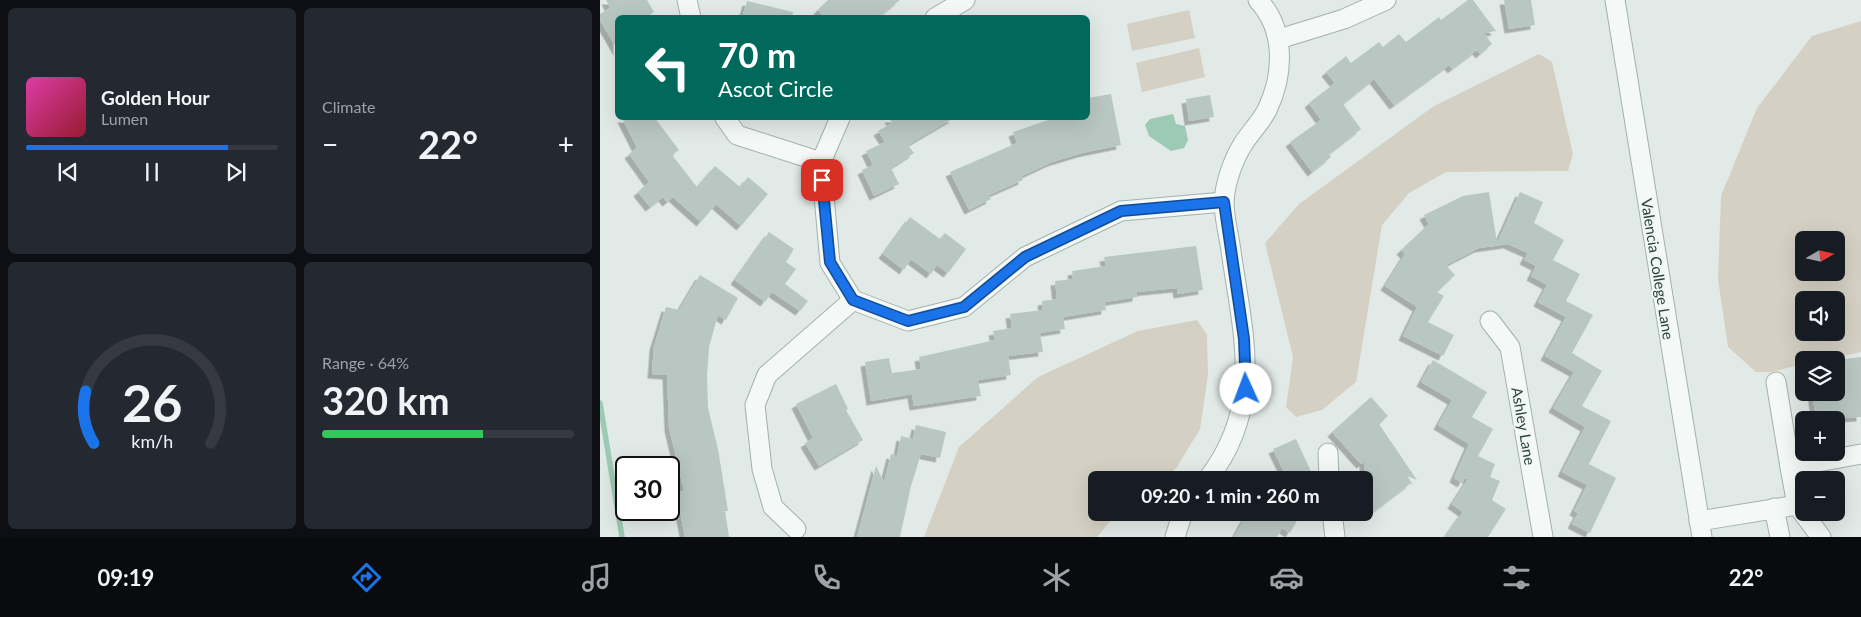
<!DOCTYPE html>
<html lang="en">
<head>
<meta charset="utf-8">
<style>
	:root { --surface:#171b24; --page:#242831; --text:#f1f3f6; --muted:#9ea1a6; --line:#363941; --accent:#1a73e8 }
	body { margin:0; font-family:Lato,sans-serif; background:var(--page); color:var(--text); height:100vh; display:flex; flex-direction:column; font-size:19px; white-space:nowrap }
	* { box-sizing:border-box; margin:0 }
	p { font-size:16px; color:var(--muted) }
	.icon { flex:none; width:28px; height:28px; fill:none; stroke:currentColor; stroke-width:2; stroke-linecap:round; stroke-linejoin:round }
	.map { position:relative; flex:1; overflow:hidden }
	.side { display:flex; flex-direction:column; gap:8px; padding:8px; background:#0d0f14; width:600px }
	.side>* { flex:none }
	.banner { position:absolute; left:15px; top:15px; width:475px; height:105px; border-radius:8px; box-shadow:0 5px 20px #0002; background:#00695c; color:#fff; overflow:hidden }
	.needle { width:32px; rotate:81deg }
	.buttons { position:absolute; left:1195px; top:231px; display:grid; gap:10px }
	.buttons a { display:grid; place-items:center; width:50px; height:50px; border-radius:8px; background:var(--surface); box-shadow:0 5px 20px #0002; font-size:25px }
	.speed { position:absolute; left:15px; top:456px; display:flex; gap:10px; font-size:25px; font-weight:700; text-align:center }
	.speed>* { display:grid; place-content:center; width:65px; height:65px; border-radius:50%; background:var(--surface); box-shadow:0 5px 20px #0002; line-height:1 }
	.speed .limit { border:2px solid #111; border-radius:8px; background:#fff; color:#111 }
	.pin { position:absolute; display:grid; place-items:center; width:42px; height:42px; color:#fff; margin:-21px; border-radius:10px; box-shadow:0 2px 8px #0006 }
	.me { position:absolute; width:55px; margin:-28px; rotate:358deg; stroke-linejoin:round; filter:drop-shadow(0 0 4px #0008) }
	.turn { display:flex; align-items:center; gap:18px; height:105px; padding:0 20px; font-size:22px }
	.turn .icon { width:65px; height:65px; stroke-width:2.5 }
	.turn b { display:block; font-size:35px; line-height:42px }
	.big { font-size:38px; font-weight:700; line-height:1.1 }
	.side .card { flex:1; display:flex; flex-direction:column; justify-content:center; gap:8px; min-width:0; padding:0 18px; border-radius:8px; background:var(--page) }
	.side .dial { align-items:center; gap:0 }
	.dial svg { height:130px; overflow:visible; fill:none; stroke:var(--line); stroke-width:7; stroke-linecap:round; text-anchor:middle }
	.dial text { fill:var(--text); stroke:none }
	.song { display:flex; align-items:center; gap:15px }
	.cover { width:60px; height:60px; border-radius:8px; background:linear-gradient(135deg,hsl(320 70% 55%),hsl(350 70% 35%)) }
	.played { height:5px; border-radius:2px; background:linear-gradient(90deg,var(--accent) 80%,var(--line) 80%) }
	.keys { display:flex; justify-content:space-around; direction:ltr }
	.heat { display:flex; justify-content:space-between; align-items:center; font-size:28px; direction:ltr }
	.charge { height:8px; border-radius:4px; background:linear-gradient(90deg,#34c759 64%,var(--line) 0) }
	.side .tiles { flex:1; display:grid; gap:8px; grid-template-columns:repeat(2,1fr) }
	.trip { position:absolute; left:488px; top:471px; width:285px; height:50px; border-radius:8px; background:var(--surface); box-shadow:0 5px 20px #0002; font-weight:700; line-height:50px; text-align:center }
	.tabs { display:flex; height:80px; justify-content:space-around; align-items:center; background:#090b0e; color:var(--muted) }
	.tabs .icon { width:35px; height:35px }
	.tabs .current { color:var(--accent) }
	.tabs b { font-size:22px; color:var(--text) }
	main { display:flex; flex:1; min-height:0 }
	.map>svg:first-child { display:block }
	.green { fill:#d4d0c3; fill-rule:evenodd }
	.water { fill:#9dcab5 }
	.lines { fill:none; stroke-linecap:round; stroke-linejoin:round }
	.stream { stroke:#9dcab5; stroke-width:5.5 }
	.building { fill:#b9c7c2; filter:url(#shadow) }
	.minor-casing { stroke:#a3b1ac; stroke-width:21 }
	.minor { stroke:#f4f8f7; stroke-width:19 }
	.route-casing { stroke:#114b97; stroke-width:12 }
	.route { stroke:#1a73e8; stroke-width:9 }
	.labels { text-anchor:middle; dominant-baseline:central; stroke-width:4; stroke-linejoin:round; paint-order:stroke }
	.street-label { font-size:15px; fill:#2a423a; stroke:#f1f7f5 }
</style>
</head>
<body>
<main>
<section class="side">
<div class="tiles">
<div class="card">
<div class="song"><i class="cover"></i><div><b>Golden Hour</b><p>Lumen</p></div></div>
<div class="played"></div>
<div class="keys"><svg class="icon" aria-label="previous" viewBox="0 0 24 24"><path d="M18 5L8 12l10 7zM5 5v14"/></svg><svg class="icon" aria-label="pause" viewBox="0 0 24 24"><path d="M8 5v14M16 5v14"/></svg><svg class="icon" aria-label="next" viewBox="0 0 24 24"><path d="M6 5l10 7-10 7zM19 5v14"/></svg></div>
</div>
<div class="card"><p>Climate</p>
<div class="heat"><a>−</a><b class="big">22°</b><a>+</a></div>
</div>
<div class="card dial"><svg viewBox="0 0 100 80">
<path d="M14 69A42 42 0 1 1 86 69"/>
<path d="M14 69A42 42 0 0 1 9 37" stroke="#1a73e8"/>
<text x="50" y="56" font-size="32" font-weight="700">26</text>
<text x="50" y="72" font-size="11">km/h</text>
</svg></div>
<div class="card"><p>Range · 64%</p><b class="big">320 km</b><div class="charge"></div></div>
</div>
</section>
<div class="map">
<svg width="1261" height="537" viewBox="0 0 1261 537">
	<defs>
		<filter id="shadow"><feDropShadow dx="-4.5" dy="4.5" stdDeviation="0" flood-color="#0004"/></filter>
	</defs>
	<rect width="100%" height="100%" fill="#e2eae7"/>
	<!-- green -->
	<g class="green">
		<path d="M589,10L595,38L532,51L527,24Z"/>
		<path d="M1261,21V352L1226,360H1204V364L1171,372H1156L1128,347L1118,279L1121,196L1157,108L1212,36ZM1204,240H1236V272H1204ZM1204,300H1236V332H1204Z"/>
		<path d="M599,48L605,77L542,92L536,63Z"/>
		<path d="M939,54L952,62L973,154L968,171L846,172L809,193L782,225L756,382L722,410L696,417L686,407L693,357L665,243L699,204L834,106Z"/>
		<path d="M597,320L607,335L608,375L600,429L577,467L564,480H496V512L517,513L497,537H324L359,447L438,377L538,331Z"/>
	</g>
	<!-- water -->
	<path class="water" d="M573,114L576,124L585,126L588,140L584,148L571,151L549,136L545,125L550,119Z"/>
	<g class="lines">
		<!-- stream -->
		<path class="stream" d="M0,403L22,537"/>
	</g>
	<!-- building -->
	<g class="building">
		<path d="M6,0H47L54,12L45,18H18V51L0,20V14L10,8Z"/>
		<path d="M228,0H300L278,18H225L218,10Z"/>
		<path d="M868,0H873L896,31L884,33L892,44L880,54L877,50L852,69L849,65L794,105L774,79L743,104L761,129L729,154L731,157L712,172L690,142L721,120L709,103L735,83L726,72L746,56L751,63L779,42L783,47L799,34L806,42L839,17L841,20Z"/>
		<path d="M904,0H931L935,25L909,29Z"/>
		<path d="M147,1L193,12L192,18H142Z"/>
		<path d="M511,94L521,145L482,153L452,162L422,176L423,180L389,195L391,199L369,210L350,172L417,143L413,132L454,118H488V98Z"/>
		<path d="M610,95L614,117L589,121L586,99Z"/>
		<path d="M22,118H55L79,150L72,155L97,187L115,166L140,187L148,177L168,194L141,226L116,204L101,222L73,197L67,202L63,197L50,207L38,192L49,182L29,154L37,148Z"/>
		<path d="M289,118H354L308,145L314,153L291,168L299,184L274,196L262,170L273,165L266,151L285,142L278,131L292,123Z"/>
		<path d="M889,192L897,243L920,192L943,202L934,223L964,240L953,260L980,274L966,301L993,315L972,353L1002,371L982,406L1011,421L989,464L1016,478L990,533L972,524L978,513L974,511L987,485L962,472L985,427L953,408L974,372L945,356L966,317L938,302L947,285L931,276L936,266L924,260L928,253L908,244L879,248L846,265L855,275L837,292L844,296L828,322L854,335L843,356L803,336L817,307L785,286L805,254L801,250L829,224L824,215L863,196Z"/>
		<path d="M310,217L340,239L345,233L366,249L348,273L337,265L331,274L311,259L304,270L283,254Z"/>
		<path d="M169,232L194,249L186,262L196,269L185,284L208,301L200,311L172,292L165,302L135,280Z"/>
		<path d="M596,246L603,290L578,294L577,288L537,292V297L505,302L506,310L463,317L465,329L440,333L443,352L408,356L411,375L378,380L381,396L314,406L312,394L271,401L265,362L289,358L292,373L321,369L319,357L395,340L393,331L412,328L410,314L443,310L442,301L457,299L455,281L473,279L472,271L506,266L504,257Z"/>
		<path d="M100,275L138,298L126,320L118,315L109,347L107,376L108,408L118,449L128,511H125L129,537H85L76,492L84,491L69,427L67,375L52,374L54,346L66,307L79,310Z"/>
		<path d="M1261,357V417L1216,420L1212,392H1236V360Z"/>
		<path d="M833,360L887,392L872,417L893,429L878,456L895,464L890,477L900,481L892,500L906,509L888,537H845L863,512L852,504L868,479L865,478L862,483L854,478L869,444L838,425L852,400L821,382Z"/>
		<path d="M236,384L248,409L246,410L263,440L219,466L205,443L213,438L196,404Z"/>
		<path d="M771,397L788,416L779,424L817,480L807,476L811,483L770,514L764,506V462L761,464L732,432Z"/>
		<path d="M316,425L346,432L340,458L321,454L311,486L300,537H257L276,466L284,482L291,454L297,456L301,436L313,439Z"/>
		<path d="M696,439L715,480H688L673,449Z"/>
		<path d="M648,512H702L690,533L682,528L677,537H634Z"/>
	</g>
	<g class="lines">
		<!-- minor casing -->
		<g class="minor-casing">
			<g id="minor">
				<path d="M87,0L91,18"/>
				<path d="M1015,0L1102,537"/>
				<path d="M335,18L365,0"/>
				<path d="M679,39L744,19L786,0"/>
				<path d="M125,118L137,135L221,162"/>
				<path d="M240,118L221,162L230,263L253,300L308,321L364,307L425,257L521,211L624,202"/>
				<path d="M890,321L910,347L943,537"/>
				<path d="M1176,382L1190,467"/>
				<path d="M728,453L729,480"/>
				<path d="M607,480C665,406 643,336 631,251C629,235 624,218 624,202C625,183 633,160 643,144C650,133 661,122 667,110C684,75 686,30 658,0"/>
				<path d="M1197,505L1190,467L1261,454"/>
				<path d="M1174,508L1180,537"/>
				<path d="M732,512L735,537"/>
				<path d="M1099,521L1197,505L1221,537"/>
				<path d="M196,529L173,507L162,469L155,405L167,375L253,300"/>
				<path d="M575,537L583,512"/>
			</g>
		</g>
		<!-- minor -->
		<use href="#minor" class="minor"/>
	</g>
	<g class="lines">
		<!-- route casing -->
		<g class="route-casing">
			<path id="route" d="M222,180L230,262L253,300L308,321L364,307L425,257L521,211L624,202L644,339L646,389"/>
		</g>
		<!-- route -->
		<use href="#route" class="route"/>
	</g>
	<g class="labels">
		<!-- street labels -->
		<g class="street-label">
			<text transform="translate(1058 269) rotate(81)">Valencia College Lane</text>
			<text transform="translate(924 426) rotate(80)">Ashley Lane</text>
		</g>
	</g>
</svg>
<div class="buttons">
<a><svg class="needle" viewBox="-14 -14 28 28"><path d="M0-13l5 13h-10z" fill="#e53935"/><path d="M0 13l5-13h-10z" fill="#9ea1a6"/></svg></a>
<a><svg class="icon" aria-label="sound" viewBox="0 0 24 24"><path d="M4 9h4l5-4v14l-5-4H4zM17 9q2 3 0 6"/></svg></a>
<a><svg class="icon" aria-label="layers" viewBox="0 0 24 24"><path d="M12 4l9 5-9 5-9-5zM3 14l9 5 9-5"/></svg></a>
<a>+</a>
<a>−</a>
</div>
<div class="speed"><div class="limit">30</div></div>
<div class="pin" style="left:222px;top:180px;background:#d93025"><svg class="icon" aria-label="arrive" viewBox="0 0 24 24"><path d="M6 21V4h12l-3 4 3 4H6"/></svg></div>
<svg class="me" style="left:646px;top:389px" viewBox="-20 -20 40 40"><circle r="19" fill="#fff"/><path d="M0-13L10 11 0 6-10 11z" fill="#1a73e8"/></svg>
<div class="trip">09:20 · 1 min · 260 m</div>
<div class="banner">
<div class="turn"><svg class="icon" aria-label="left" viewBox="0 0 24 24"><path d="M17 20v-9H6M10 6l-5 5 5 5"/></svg><div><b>70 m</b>Ascot Circle</div></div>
</div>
</div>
</main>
<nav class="tabs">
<b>09:19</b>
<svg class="icon current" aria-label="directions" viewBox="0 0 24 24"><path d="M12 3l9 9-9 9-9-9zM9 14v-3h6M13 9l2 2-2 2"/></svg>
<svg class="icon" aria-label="music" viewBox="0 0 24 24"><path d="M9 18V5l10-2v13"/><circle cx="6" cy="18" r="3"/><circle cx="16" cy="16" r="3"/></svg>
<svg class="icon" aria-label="phone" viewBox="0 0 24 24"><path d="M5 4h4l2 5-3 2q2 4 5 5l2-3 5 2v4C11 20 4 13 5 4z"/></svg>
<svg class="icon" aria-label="climate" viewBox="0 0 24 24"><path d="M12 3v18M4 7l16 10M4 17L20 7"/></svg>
<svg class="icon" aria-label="car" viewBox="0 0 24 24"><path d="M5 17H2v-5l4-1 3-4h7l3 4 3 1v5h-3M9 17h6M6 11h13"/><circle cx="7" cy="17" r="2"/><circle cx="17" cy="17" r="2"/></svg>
<svg class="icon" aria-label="filters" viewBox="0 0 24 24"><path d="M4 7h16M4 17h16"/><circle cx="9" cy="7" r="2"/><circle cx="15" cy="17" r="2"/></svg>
<b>22°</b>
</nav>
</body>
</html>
